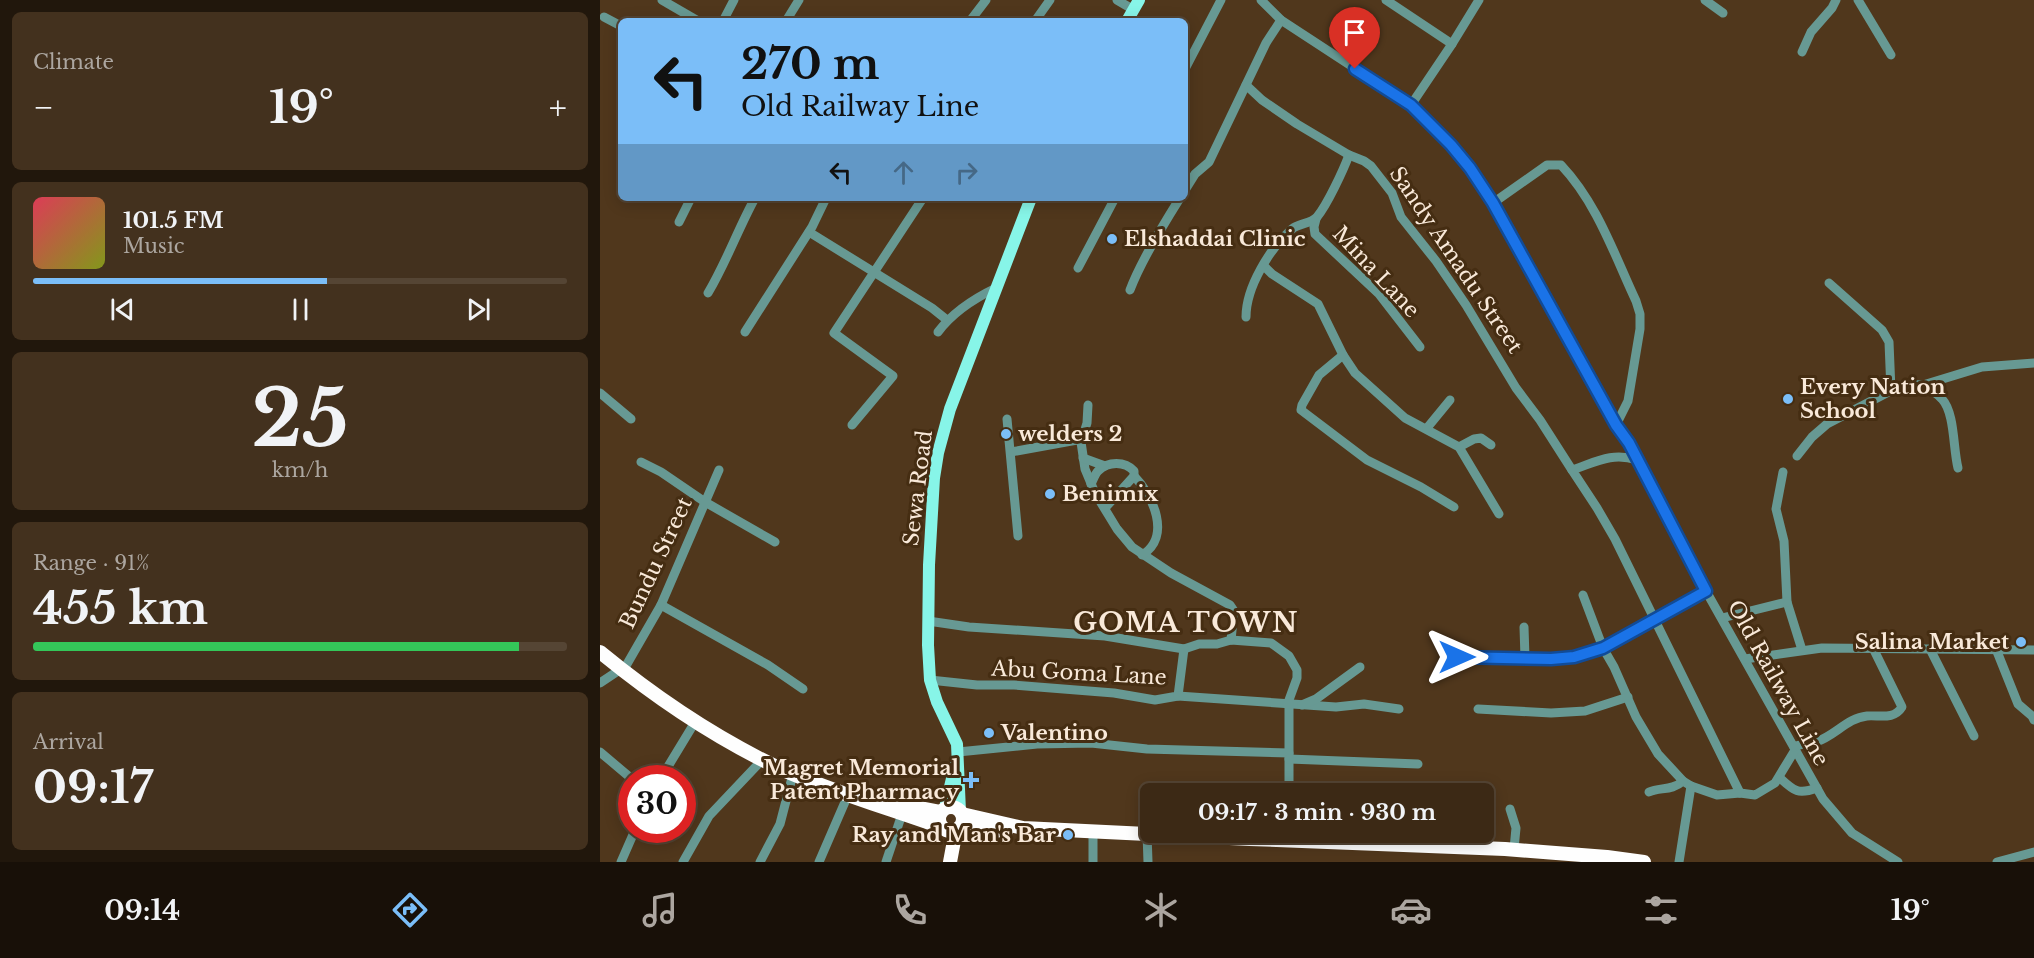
<!DOCTYPE html>
<html lang="en">
<head>
<meta charset="utf-8">
<style>
	:root { --surface:#3c2915; --page:#43311e; --text:#f1f3f6; --muted:#aca6a0; --line:#554534; --accent:#7bbef8 }
	body { margin:0; font-family:"Libre Baskerville",serif; background:var(--page); color:var(--text); height:100vh; display:flex; flex-direction:column; font-size:22px; white-space:nowrap }
	* { box-sizing:border-box; margin:0 }
	p { font-size:20px; color:var(--muted) }
	.icon { flex:none; width:33px; height:33px; fill:none; stroke:currentColor; stroke-width:2; stroke-linecap:round; stroke-linejoin:round }
	.map { position:relative; flex:1; overflow:hidden }
	.details { display:flex; flex-direction:column; gap:12px; padding:12px; background:#21170c; width:600px }
	.details>* { flex:none }
	.hud { position:absolute; left:18px; top:18px; width:570px; height:183px; border-radius:9px; box-shadow:0 3px 15px #0003,0 0 0 2px var(--line); background:#7bbef8; color:#111; overflow:hidden }
	.speed { position:absolute; left:18px; top:765px; display:flex; gap:12px; font-size:30px; font-weight:700; text-align:center }
	.speed>* { display:grid; place-content:center; width:78px; height:78px; border-radius:50%; background:var(--surface); box-shadow:0 3px 15px #0003,0 0 0 2px var(--line); line-height:1 }
	.speed .limit { border:9px solid #d22; background:#fff; color:#111 }
	.pin { position:absolute; display:grid; place-items:center; width:51px; height:51px; color:#fff; margin:-62px -26px; border-radius:50% 50% 50% 0; rotate:-45deg; box-shadow:0 0 6px #0007 }
	.pin .icon { rotate:45deg }
	.me { position:absolute; width:66px; margin:-33px; rotate:90deg; stroke-linejoin:round; filter:drop-shadow(0 0 4px #0008) }
	.turn { display:flex; align-items:center; gap:21px; height:126px; padding:0 24px; font-size:27px }
	.turn .icon { width:78px; height:78px; stroke-width:2.5 }
	.turn b { display:block; font-size:42px; line-height:51px }
	.lanes { display:flex; align-items:center; height:57px; padding:0 24px; background:#0003; justify-content:center; gap:30px; direction:ltr }
	.lanes .off { opacity:.35 }
	.big { font-size:45px; font-weight:800; line-height:1.1 }
	.details .card { flex:1; display:flex; flex-direction:column; justify-content:center; gap:9px; min-width:0; padding:0 21px; border-radius:9px; background:var(--page) }
	.details .dial { align-items:center; gap:0 }
	.dial b { font-size:78px; line-height:1 }
	.song { display:flex; align-items:center; gap:18px }
	.cover { width:72px; height:72px; border-radius:9px; background:linear-gradient(135deg,hsl(350 70% 55%),hsl(70 70% 35%)) }
	.played { height:6px; border-radius:3px; background:linear-gradient(90deg,var(--accent) 55%,var(--line) 55%) }
	.keys { display:flex; justify-content:space-around; direction:ltr }
	.heat { display:flex; justify-content:space-between; align-items:center; font-size:33px; direction:ltr }
	.charge { height:9px; border-radius:4px; background:linear-gradient(90deg,#34c759 91%,var(--line) 0) }
	.trip { position:absolute; left:540px; top:783px; width:354px; height:60px; border-radius:9px; background:var(--surface); box-shadow:0 3px 15px #0003,0 0 0 2px var(--line); font-weight:800; line-height:60px; text-align:center }
	.menu { display:flex; height:96px; justify-content:space-around; align-items:center; background:#181008; color:var(--muted) }
	.menu .icon { width:42px; height:42px }
	.menu .on { color:var(--accent) }
	.menu b { font-size:27px; color:var(--text) }
	main { display:flex; flex:1; min-height:0 }
	.map>svg:first-child { display:block }
	.lines { fill:none; stroke-linecap:round; stroke-linejoin:round }
	.minor { stroke:#679993; stroke-width:9 }
	.major { stroke:#87f5e8; stroke-width:12 }
	.highway { stroke:#fefefe; stroke-width:14 }
	.route-casing { stroke:#114b97; stroke-width:15 }
	.route { stroke:#1a73e8; stroke-width:10 }
	.poi-dot { fill:#7bbef8; stroke:#452d12; stroke-width:2 }
	.labels { text-anchor:middle; dominant-baseline:central; stroke-width:6; stroke-linejoin:round; paint-order:stroke }
	.poi-label { font-size:21px; font-weight:bold; fill:#f9e9d9; stroke:#452d12; text-anchor:start }
	.street-label { font-size:21px; fill:#f9e9d9; stroke:#452d12 }
	.district-label { font-size:27px; font-weight:bold; letter-spacing:1.5px; fill:#f9e9d9; stroke:#452d12 }
</style>
</head>
<body>
<main>
<section class="details">
<div class="card"><p>Climate</p>
<div class="heat"><a>−</a><b class="big">19°</b><a>+</a></div>
</div>
<div class="card">
<div class="song"><i class="cover"></i><div><b>101.5 FM</b><p>Music</p></div></div>
<div class="played"></div>
<div class="keys"><svg class="icon" aria-label="previous" viewBox="0 0 24 24"><path d="M18 5L8 12l10 7zM5 5v14"/></svg><svg class="icon" aria-label="pause" viewBox="0 0 24 24"><path d="M8 5v14M16 5v14"/></svg><svg class="icon" aria-label="next" viewBox="0 0 24 24"><path d="M6 5l10 7-10 7zM19 5v14"/></svg></div>
</div>
<div class="card dial"><b>25</b><p>km/h</p></div>
<div class="card"><p>Range · 91%</p><b class="big">455 km</b><div class="charge"></div></div>
<div class="card"><p>Arrival</p><b class="big">09:17</b></div>
</section>
<div class="map">
<svg width="1434" height="862" viewBox="0 0 1434 862">
	<rect width="100%" height="100%" fill="#50371c"/>
	<g class="lines">
		<!-- minor -->
		<g class="minor">
			<path d="M62,0L98,21"/>
			<path d="M517,0L534,10"/>
			<path d="M661,0L681,20L811,105L851,145L870,168L893,203L1016,425L1029,443L1106,591L1223,799L1252,833L1298,862"/>
			<path d="M786,0L852,44"/>
			<path d="M1105,0L1123,13"/>
			<path d="M1258,0L1291,55"/>
			<path d="M4,17L21,26"/>
			<path d="M123,21L134,0"/>
			<path d="M186,21L199,0"/>
			<path d="M370,21L386,0"/>
			<path d="M435,21L450,0"/>
			<path d="M1202,52L1211,32L1232,8L1236,0"/>
			<path d="M585,69L621,0"/>
			<path d="M646,85L662,100L697,124L749,155L764,161L771,166L792,193L801,217L836,261L866,305L916,388L940,420L972,470"/>
			<path d="M811,105L852,44L879,0"/>
			<path d="M585,190L595,174L609,162L666,43L681,20"/>
			<path d="M893,203L947,165H961C997,203 1014,254 1036,301L1040,314V329L1028,401L1016,425"/>
			<path d="M716,219L714,227L715,234L779,294L820,347"/>
			<path d="M79,222L91,198"/>
			<path d="M209,232L332,308L347,320"/>
			<path d="M664,266L672,274L718,304L743,355L755,373L805,418L859,447L899,514"/>
			<path d="M478,268L515,198"/>
			<path d="M1229,283L1282,330L1289,342L1291,391"/>
			<path d="M530,290C541,261 563,225 580,198"/>
			<path d="M108,293C126,263 138,229 155,198"/>
			<path d="M646,317C646,287 670,248 692,229C699,223 711,224 717,217C727,205 743,171 749,155"/>
			<path d="M145,332L212,227L226,198"/>
			<path d="M338,332C353,312 373,299 396,288"/>
			<path d="M743,355L719,375L702,405L701,410L767,460L821,487L854,507"/>
			<path d="M1323,385C1330,389 1337,393 1342,399C1355,413 1353,449 1358,468"/>
			<path d="M0,393L31,419"/>
			<path d="M407,419L418,536"/>
			<path d="M252,425L293,376L234,333L323,198"/>
			<path d="M827,428L850,400"/>
			<path d="M481,442L487,423L488,405"/>
			<path d="M859,447L874,439L881,438L891,445"/>
			<path d="M411,452L477,440L481,442L485,469L495,493L517,529L532,547L571,573L630,605L634,611L631,640"/>
			<path d="M1197,456L1212,437L1227,424L1304,384L1323,385L1382,367L1434,363"/>
			<path d="M483,458L505,466"/>
			<path d="M1037,460C1012,452 996,462 972,470L997,508L1015,539L1140,793"/>
			<path d="M41,462L61,472L105,502L175,542"/>
			<path d="M1183,472L1176,509L1184,541L1187,602L1202,650"/>
			<path d="M534,476C553,495 572,537 542,555"/>
			<path d="M491,484C493,480 495,474 498,471C508,461 525,461 534,471V476L505,508"/>
			<path d="M983,595L1003,648L1014,667L1036,717L1058,754L1083,781L1091,786L1117,795L1140,793L1155,795L1175,783L1195,750"/>
			<path d="M61,605L168,665L203,689"/>
			<path d="M1122,618L1187,602"/>
			<path d="M328,621L369,627L505,636L584,649L599,644H617L631,640L671,643L689,656L697,670V678L689,700V794"/>
			<path d="M924,627L925,658"/>
			<path d="M1330,649L1374,736"/>
			<path d="M1396,649L1418,704L1432,716L1434,720"/>
			<path d="M857,657L951,659L974,657L1003,648L1106,591"/>
			<path d="M1145,659L1222,648L1434,650"/>
			<path d="M23,671L61,605L119,470"/>
			<path d="M330,680L377,685H414L514,693L555,700L578,696L584,649"/>
			<path d="M0,683L21,669"/>
			<path d="M578,696L736,707L764,704L799,709"/>
			<path d="M702,705L716,699L760,667"/>
			<path d="M878,709L951,713L985,711L1028,697"/>
			<path d="M1194,747C1201,743 1209,744 1216,742C1235,736 1247,718 1267,716C1280,715 1294,720 1302,707L1273,648"/>
			<path d="M0,752L32,779"/>
			<path d="M358,752L437,744L491,743L547,749L689,753"/>
			<path d="M689,759L818,764"/>
			<path d="M61,778L95,722"/>
			<path d="M1180,778C1194,791 1198,795 1217,788"/>
			<path d="M1049,792C1060,787 1072,791 1083,781"/>
			<path d="M910,809L916,828L914,849"/>
			<path d="M493,832V862"/>
			<path d="M547,833L548,862"/>
			<path d="M21,862L35,830"/>
			<path d="M83,862L109,816L163,759"/>
			<path d="M160,862L180,824L193,774"/>
			<path d="M219,862L248,795"/>
			<path d="M286,862L302,814"/>
			<path d="M1079,862L1091,786"/>
			<path d="M1397,862L1434,852"/>
		</g>
		<!-- major -->
		<g class="major">
			<path d="M527,21L539,0"/>
			<path d="M345,808L355,766"/>
			<path d="M360,811L357,744L337,702L330,680L328,645L329,565L334,478L338,453L350,409L431,198"/>
		</g>
		<!-- highway -->
		<g class="highway">
			<path d="M0,652C56,698 115,738 181,769C233,792 288,808 341,827"/>
			<path d="M284,801L341,812"/>
			<circle cx="351" cy="819" r="12"/>
			<path d="M362,814L423,828L650,839L905,849L1007,857L1044,862"/>
			<path d="M359,828L406,831"/>
			<path d="M350,862L356,830"/>
		</g>
	</g>
	<g class="lines">
		<!-- route casing -->
		<g class="route-casing">
			<path id="route" d="M755,69L811,105L851,145L870,168L893,203L1016,425L1029,443L1106,591L1003,648L974,657L951,659L857,657"/>
		</g>
		<!-- route -->
		<use href="#route" class="route"/>
	</g>
	<!-- markers -->
	<g class="poi-dot">
		<circle cx="512" cy="239" r="6"/>
		<circle cx="1188" cy="399" r="6"/>
		<circle cx="406" cy="434" r="6"/>
		<circle cx="450" cy="494" r="6"/>
		<circle cx="1421" cy="642" r="6"/>
		<circle cx="389" cy="733" r="6"/>
		<path d="M368 771h6v6h6v6h-6v6h-6v-6h-6v-6h6z"/>
		<circle cx="468" cy="835" r="6"/>
	</g>
	<g class="labels">
		<!-- poi labels -->
		<g class="poi-label">
			<text x="524" y="239">Elshaddai Clinic</text>
			<text x="1200" y="387">Every Nation<tspan x="1200" dy="24">School</tspan></text>
			<text x="418" y="434">welders 2</text>
			<text x="462" y="494">Benimix</text>
			<text x="1409" y="642" text-anchor="end">Salina Market</text>
			<text x="401" y="733">Valentino</text>
			<text x="359" y="768" text-anchor="end">Magret Memorial<tspan x="359" dy="24">Patent Pharmacy</tspan></text>
			<text x="456" y="835" text-anchor="end">Ray and Man's Bar</text>
		</g>
		<!-- street labels -->
		<g class="street-label">
			<text transform="translate(856 260) rotate(56)">Sandy Amadu Street</text>
			<text transform="translate(776 272) rotate(47)">Mina Lane</text>
			<text transform="translate(318 488) rotate(-83)">Sewa Road</text>
			<text transform="translate(56 563) rotate(-65)">Bundu Street</text>
			<text transform="translate(479 673) rotate(3)">Abu Goma Lane</text>
			<text transform="translate(1178 683) rotate(61)">Old Railway Line</text>
		</g>
		<!-- district labels -->
		<g class="district-label">
			<text x="586" y="622">GOMA TOWN</text>
		</g>
	</g>
</svg>
<div class="speed"><div class="limit">30</div></div>
<div class="pin" style="left:755px;top:69px;background:#d93025"><svg class="icon" aria-label="arrive" viewBox="0 0 24 24"><path d="M6 21V4h12l-3 4 3 4H6"/></svg></div>
<svg class="me" style="left:857px;top:657px" viewBox="-20 -20 40 40"><path d="M0-17L14 15 0 8-14 15z" fill="#1a73e8" stroke="#fff" stroke-width="4"/></svg>
<div class="trip">09:17 · 3 min · 930 m</div>
<div class="hud">
<div class="turn"><svg class="icon" aria-label="left" viewBox="0 0 24 24"><path d="M17 20v-9H6M10 6l-5 5 5 5"/></svg><div><b>270 m</b>Old Railway Line</div></div>
<div class="lanes"><svg class="icon" aria-label="left" viewBox="0 0 24 24"><path d="M17 20v-9H6M10 6l-5 5 5 5"/></svg><svg class="icon off" aria-label="ahead" viewBox="0 0 24 24"><path d="M12 20V5M6 11l6-6 6 6"/></svg><svg class="icon off" aria-label="right" viewBox="0 0 24 24"><path d="M7 20v-9h11M14 6l5 5-5 5"/></svg></div>
</div>
</div>
</main>
<nav class="menu">
<b>09:14</b>
<svg class="icon on" aria-label="directions" viewBox="0 0 24 24"><path d="M12 3l9 9-9 9-9-9zM9 14v-3h6M13 9l2 2-2 2"/></svg>
<svg class="icon" aria-label="music" viewBox="0 0 24 24"><path d="M9 18V5l10-2v13"/><circle cx="6" cy="18" r="3"/><circle cx="16" cy="16" r="3"/></svg>
<svg class="icon" aria-label="phone" viewBox="0 0 24 24"><path d="M5 4h4l2 5-3 2q2 4 5 5l2-3 5 2v4C11 20 4 13 5 4z"/></svg>
<svg class="icon" aria-label="climate" viewBox="0 0 24 24"><path d="M12 3v18M4 7l16 10M4 17L20 7"/></svg>
<svg class="icon" aria-label="car" viewBox="0 0 24 24"><path d="M5 17H2v-5l4-1 3-4h7l3 4 3 1v5h-3M9 17h6M6 11h13"/><circle cx="7" cy="17" r="2"/><circle cx="17" cy="17" r="2"/></svg>
<svg class="icon" aria-label="filters" viewBox="0 0 24 24"><path d="M4 7h16M4 17h16"/><circle cx="9" cy="7" r="2"/><circle cx="15" cy="17" r="2"/></svg>
<b>19°</b>
</nav>
</body>
</html>
